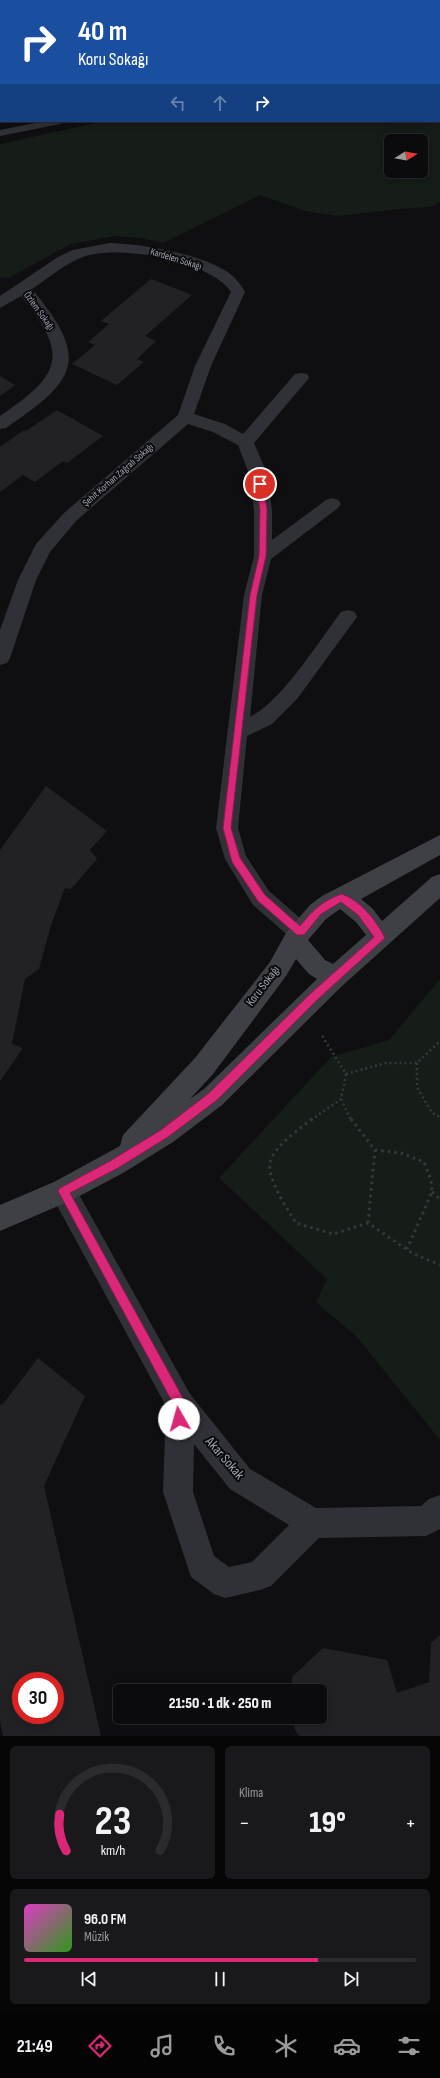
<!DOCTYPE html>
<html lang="tr">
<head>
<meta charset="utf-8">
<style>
	:root { --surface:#0b0b0d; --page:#19191b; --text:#f1f3f6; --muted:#9a9b9d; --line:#2b2b2e; --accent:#db2777 }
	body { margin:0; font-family:"Sofia Sans Condensed",sans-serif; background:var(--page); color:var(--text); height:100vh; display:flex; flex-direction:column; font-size:15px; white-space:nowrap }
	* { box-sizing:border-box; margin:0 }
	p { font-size:13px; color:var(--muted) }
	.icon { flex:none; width:22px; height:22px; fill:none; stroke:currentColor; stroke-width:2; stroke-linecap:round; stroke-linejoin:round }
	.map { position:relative; height:1736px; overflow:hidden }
	.drawer { display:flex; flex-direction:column; gap:10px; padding:10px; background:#060607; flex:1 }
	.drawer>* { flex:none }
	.guide { position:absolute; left:0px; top:0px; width:440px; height:122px; box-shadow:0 2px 10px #0003,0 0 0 1px var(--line); background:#1a4fa0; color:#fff; overflow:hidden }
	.needle { width:26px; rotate:79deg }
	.buttons { position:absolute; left:384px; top:134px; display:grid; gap:8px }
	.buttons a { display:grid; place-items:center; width:44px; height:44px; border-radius:6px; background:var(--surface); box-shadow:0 2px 10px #0003,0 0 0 1px var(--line); font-size:20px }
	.speed { position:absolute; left:12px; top:1672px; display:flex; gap:8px; font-size:20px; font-weight:700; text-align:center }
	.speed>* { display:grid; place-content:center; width:52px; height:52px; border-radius:50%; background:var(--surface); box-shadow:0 2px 10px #0003,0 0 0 1px var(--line); line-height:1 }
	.speed .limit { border:6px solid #d22; background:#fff; color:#111 }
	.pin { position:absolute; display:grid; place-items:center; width:34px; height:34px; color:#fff; margin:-17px; border:2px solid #fff; border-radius:50%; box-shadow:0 1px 4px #0007 }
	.me { position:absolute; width:44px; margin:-22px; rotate:353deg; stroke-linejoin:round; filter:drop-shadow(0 0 3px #0008) }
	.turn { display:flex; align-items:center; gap:14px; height:84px; padding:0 12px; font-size:18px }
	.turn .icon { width:52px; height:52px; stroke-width:2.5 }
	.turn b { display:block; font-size:28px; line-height:34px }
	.lanes { display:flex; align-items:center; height:38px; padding:0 12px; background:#0003; justify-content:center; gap:20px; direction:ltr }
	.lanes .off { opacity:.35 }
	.big { font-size:30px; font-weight:800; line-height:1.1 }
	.drawer .tile { flex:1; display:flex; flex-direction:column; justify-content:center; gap:6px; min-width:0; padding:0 14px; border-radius:6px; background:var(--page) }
	.drawer .dial { align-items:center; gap:0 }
	.dial svg { height:104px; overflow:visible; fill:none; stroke:var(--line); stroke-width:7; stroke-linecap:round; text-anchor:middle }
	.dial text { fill:var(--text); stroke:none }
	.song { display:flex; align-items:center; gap:12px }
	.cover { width:48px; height:48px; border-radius:6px; background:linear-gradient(135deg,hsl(310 70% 55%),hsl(110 70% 35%)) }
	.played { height:4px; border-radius:2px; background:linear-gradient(90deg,var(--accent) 75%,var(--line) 75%) }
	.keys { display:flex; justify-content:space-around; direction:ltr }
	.heat { display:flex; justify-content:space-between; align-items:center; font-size:22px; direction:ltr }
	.drawer .tiles { flex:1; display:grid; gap:10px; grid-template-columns:1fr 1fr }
	.tile:last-child { grid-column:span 2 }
	.trip { position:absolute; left:113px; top:1684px; width:214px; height:40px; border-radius:6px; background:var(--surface); box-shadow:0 2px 10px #0003,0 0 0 1px var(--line); font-weight:800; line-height:40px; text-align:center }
	.menu { display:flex; height:64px; justify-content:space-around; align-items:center; background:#040405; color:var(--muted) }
	.menu .icon { width:28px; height:28px }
	.menu .current { color:var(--accent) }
	.menu b { font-size:18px; color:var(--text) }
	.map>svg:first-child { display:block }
	.green { fill:#161c17; fill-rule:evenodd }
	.building { fill:#222225; fill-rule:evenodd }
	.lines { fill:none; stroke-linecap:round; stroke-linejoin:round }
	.path-far1 { stroke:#36383d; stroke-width:2.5; stroke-dasharray:2 3; stroke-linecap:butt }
	.path { stroke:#36383d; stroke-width:3; stroke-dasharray:2.5 4; stroke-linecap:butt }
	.lane { fill:#303136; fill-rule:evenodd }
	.street { fill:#303136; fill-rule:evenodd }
	.secondary { fill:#3e4046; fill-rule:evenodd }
	.highway { fill:#5c5e68; fill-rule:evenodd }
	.route { fill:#db2777; stroke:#8e194d }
	.labels { text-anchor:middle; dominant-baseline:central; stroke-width:4; stroke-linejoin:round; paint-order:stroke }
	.far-street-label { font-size:10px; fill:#9fa4b3; stroke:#0b0a0c }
	.street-label { font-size:12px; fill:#9fa4b3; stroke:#0b0a0c }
	.near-street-label { font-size:14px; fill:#9fa4b3; stroke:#0b0a0c }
</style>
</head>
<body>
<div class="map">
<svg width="440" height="1736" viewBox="0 0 440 1736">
	<rect width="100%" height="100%" fill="#0f0f11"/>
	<!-- green -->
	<g class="green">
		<path d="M0,0H175L1,1L0,43Z"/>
		<path d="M440,22V202L430,207L399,209L337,216L305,211L260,195L163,243L142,238L115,236L71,244L10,277L0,278V144L105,121H439ZM391,141H421V171H391Z"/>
		<path d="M440,979V1440L357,1337L316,1302L327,1279L219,1178L331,1057L389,1040Z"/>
	</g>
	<!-- building -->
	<g class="building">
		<path d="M151,279L192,295L145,336L156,341L137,359L144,362L117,385L72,364L95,345L88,342L109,324L101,321Z"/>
		<path d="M0,376L15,385L0,396Z"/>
		<path d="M57,410L103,436L67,463L63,461L35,482L23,475L0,492V447L24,430L26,431Z"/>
		<path d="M46,786L107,831L90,850L97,859L71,889L65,888L51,925L39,969L25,979L12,1044L23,1048L0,1081V850Z"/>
		<path d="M38,1358L85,1396L44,1486L101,1736H3L0,1721V1405L3,1404ZM21,1681H55V1715H21Z"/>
		<path d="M440,1635V1736H299L294,1728L293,1717H320V1691H292V1677L323,1648L387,1660L397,1693L429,1682L431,1643Z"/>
	</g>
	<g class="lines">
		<!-- path-far1 -->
		<g class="path-far1">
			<path d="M417,1063V1087L432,1113L440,1117"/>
			<path d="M346,1074L386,1063H417L440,1041"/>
			<path d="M341,1099L351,1120"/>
			<path d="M311,1120L341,1099L346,1074L321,1034"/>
		</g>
		<!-- path -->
		<g class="path">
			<path d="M312,1119C300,1129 272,1147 270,1164C268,1180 287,1209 296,1223L333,1234L368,1223L412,1253L440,1265"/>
			<path d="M351,1119L375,1150L401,1153L424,1162L431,1180L432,1192L407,1249"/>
			<path d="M432,1192L440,1199"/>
			<path d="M368,1223L375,1150"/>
		</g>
		<!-- lane -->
		<g class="lane">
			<rect x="0" y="45" width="1" height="6"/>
			<path d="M45,121H65L60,124L0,136V130Z"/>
		</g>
		<!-- street -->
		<g class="street">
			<path d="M110,243C143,244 202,254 229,273C236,278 241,285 245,292L211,366L194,414L225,424L243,434L295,374L301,373L307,374L309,378L254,443L266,471L272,510V540L326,500L332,498L338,500L341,504L338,508L271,559L262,595L250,717C283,700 318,642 341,612L348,610L355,612L357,617L297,699L272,724L247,736L238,828L246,856L269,891L308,925L311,932L308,939L300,942L292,939L253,905L225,859L216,828L244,595L254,556V510L248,471L238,445L213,432L188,424L76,521L50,552L36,580L10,658L7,663L0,665V630L18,580L36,544L64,513L178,415L195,366L231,292C210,260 118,244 83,257C64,264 49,278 32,289C90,359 78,379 6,428L0,429V416C61,375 70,355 21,296L0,308V296L58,257L73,250Z"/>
			<path d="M63,1178L72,1182L190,1394L250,1469L316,1508L421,1506L429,1499L440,1495V1529L426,1536L319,1538L271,1586L260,1590L225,1598L214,1594L191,1577L163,1492L166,1406L54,1200L50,1191L54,1182ZM194,1444L230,1489L289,1525L252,1562L229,1567L214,1556L193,1492Z"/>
		</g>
		<!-- secondary -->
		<path class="secondary" d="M440,835V855L361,899L372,908L382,921L432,877L440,874V898L342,986L222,1105L173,1142L123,1173L72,1200L0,1231V1205L54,1182L120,1146L123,1135L195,1058L270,962L286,933L310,905L322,896ZM340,909L356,922L366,935L333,964L325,960L308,940L326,919ZM296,959L309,974L317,979L204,1089L190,1099L213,1074L286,976Z"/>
		<!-- highway -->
		<g class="highway">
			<path d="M290,0H304L289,1Z"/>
			<path d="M362,0H375L361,1Z"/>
			<path d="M425,0H438L424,1Z"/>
			<rect x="0" y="80" width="1" height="8"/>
			<rect x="0" y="106" width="1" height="8"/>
		</g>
	</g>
	<!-- route -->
	<path class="route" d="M260,481L263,484L267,510L266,556L257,595L231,828L240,858L265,895L300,926C312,911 323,900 342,894C361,901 376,920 385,938L317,1000L217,1100L168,1137L118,1168L70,1193L184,1400L186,1404L184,1423L179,1425L175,1423L174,1405L58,1191L60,1188L110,1161L161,1130L209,1093L310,994L374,937L358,915L341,902L321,914L304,935H297L258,901L232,862L223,828L250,595L259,556L260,510L256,484Z"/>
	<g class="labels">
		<!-- far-street labels -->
		<g class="far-street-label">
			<text transform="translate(176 259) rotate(17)">Kardelen Sokağı</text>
			<text transform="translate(39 311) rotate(54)">Özlem Sokağı</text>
			<text transform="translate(118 475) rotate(-41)">Şehit Korhan Zağralı Sokağı</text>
		</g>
		<!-- street labels -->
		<g class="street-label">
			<text transform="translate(263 986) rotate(-53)">Koru Sokağı</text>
		</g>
		<!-- near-street labels -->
		<g class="near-street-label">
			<text transform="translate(225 1458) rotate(49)">Akar Sokak</text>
		</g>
	</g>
</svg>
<div class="buttons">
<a><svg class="needle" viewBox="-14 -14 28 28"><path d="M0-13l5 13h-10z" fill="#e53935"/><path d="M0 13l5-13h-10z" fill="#9a9b9d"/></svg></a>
</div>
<div class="speed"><div class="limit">30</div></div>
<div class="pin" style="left:260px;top:484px;background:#d93025"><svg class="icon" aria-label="arrive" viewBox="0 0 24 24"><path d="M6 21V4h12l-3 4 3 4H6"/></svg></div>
<svg class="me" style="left:179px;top:1419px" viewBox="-20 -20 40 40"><circle r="19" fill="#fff"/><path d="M0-13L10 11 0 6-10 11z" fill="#db2777"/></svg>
<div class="trip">21:50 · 1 dk · 250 m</div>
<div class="guide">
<div class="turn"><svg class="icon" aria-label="right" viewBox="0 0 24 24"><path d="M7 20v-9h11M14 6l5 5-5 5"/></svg><div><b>40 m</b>Koru Sokağı</div></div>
<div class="lanes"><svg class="icon off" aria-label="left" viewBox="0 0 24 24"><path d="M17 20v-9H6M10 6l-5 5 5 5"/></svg><svg class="icon off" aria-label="ahead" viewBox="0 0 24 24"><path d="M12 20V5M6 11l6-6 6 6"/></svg><svg class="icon" aria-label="right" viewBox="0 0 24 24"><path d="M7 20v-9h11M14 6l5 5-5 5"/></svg></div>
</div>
</div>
<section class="drawer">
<div class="tiles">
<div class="tile dial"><svg viewBox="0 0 100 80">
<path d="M14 69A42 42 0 1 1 86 69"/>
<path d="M14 69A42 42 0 0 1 9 41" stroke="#db2777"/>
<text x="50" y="56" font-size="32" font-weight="700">23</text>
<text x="50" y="72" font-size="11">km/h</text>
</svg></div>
<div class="tile"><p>Klima</p>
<div class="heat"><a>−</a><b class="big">19°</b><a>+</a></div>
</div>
<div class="tile">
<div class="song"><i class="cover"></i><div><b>96.0 FM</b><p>Müzik</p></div></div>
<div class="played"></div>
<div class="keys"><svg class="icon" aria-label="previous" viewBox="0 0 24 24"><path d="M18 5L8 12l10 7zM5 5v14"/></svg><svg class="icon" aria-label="pause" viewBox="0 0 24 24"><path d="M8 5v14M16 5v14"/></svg><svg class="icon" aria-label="next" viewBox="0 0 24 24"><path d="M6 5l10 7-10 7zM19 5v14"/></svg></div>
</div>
</div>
</section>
<nav class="menu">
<b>21:49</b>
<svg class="icon current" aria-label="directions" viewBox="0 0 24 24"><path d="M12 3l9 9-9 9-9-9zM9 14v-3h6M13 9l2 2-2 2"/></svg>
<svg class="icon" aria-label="music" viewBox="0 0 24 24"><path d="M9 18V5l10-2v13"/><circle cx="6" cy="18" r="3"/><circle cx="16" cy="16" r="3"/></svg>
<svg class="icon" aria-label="phone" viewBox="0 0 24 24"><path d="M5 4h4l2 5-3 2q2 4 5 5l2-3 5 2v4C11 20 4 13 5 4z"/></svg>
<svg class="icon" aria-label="climate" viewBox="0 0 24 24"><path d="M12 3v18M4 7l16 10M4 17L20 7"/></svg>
<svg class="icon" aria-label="car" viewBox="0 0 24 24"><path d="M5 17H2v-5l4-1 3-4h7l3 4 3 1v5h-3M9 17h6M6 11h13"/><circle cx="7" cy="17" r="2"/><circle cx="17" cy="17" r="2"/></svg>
<svg class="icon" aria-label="filters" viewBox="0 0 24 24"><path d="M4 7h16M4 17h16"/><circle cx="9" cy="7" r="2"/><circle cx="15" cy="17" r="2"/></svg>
</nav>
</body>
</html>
